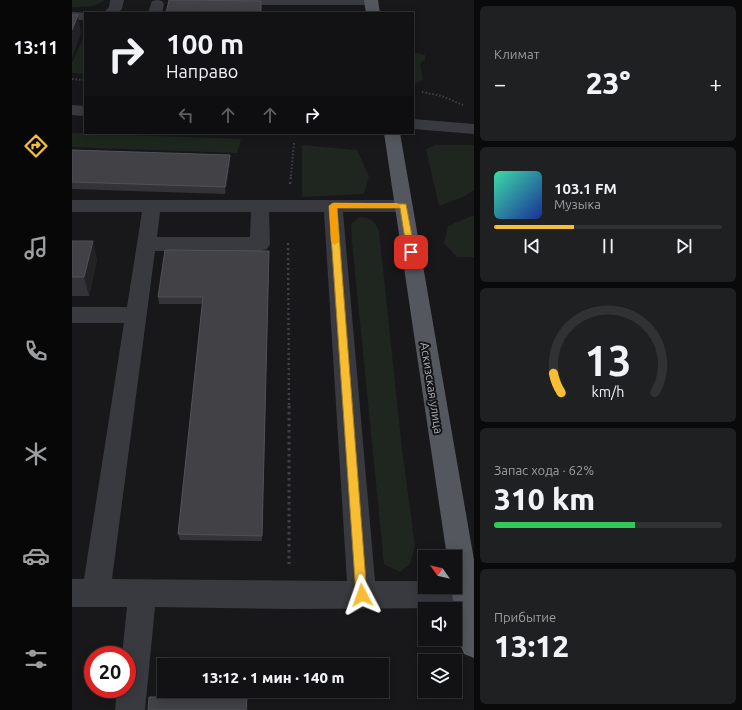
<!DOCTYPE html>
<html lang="ru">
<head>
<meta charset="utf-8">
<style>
	:root { --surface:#121214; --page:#1f2022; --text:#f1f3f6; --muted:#9c9ea0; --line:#313234; --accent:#f7be34 }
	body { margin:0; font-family:Ubuntu,sans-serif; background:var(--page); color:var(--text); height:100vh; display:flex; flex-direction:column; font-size:15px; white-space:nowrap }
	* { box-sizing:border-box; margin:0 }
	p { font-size:13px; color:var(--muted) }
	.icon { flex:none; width:22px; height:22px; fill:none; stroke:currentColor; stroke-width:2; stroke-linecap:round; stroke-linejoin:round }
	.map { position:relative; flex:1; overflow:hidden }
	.details { display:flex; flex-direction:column; gap:6px; padding:6px; background:#0a0a0b; width:268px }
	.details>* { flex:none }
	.guide { position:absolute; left:12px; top:12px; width:330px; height:122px; border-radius:0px; box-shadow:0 2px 10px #0003,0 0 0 1px var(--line); background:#121214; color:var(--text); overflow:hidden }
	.needle { width:26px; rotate:304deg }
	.controls { position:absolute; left:346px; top:550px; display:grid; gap:8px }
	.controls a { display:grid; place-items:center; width:44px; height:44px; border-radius:0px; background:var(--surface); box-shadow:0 2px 10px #0003,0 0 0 1px var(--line); font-size:20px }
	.speed { position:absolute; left:12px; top:646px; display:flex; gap:8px; font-size:20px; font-weight:700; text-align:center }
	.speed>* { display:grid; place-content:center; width:52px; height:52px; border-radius:50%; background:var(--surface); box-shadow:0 2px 10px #0003,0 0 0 1px var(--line); line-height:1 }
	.speed .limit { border:6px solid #d22; background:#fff; color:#111 }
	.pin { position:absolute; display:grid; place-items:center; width:34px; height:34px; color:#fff; margin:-17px; border-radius:8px; box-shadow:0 2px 6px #0006 }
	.me { position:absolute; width:44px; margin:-22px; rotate:356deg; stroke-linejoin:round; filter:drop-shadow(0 0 3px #0008) }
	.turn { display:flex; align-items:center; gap:14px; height:84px; padding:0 16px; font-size:18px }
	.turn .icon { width:52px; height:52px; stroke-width:2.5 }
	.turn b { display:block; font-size:28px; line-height:34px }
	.lanes { display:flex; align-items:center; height:38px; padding:0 16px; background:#0003; justify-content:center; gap:20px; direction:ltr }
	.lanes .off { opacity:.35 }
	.big { font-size:30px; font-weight:800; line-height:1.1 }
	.details .widget { flex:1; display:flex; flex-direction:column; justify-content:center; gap:6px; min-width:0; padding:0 14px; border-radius:6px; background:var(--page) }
	.details .dial { align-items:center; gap:0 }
	.dial svg { height:104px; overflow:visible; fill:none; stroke:var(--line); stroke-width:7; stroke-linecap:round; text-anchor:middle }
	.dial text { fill:var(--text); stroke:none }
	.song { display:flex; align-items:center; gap:12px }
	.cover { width:48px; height:48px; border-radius:6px; background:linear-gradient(135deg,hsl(160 70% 55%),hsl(230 70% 35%)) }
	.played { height:4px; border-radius:2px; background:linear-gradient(90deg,var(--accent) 35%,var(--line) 35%) }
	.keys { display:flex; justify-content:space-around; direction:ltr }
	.heat { display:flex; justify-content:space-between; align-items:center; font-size:22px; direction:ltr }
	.charge { height:6px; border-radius:3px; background:linear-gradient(90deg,#34c759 62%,var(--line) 0) }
	.trip { position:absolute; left:85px; top:658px; width:232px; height:40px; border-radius:0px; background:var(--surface); box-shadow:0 2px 10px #0003,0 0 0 1px var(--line); font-weight:800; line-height:40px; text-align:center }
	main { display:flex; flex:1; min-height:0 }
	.menu { display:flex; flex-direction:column; width:72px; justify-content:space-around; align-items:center; background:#070708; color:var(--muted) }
	.menu .icon { width:28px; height:28px }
	.menu .on { color:var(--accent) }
	.menu b { font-size:18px; color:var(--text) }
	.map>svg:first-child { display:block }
	.green { fill:#1e261f }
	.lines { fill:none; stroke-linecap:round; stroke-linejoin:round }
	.path-far2 { stroke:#3f4147; stroke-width:2; stroke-dasharray:1.5 2; stroke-linecap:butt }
	.path-far1 { stroke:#3f4147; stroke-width:2.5; stroke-dasharray:2 3; stroke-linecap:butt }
	.path { stroke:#3f4147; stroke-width:3; stroke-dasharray:2.5 3.5; stroke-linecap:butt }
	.minor { fill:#393a40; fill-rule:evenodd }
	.major { fill:#55575f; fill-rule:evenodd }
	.wall { fill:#343438 }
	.shaded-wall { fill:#232326 }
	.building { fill:#414146; stroke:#515258 }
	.route { fill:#f7be34; stroke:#a17c22 }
	.slow { fill:#f59e0b }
	.labels { text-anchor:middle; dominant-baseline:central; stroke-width:4; stroke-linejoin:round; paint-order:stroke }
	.street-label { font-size:12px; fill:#aaaeba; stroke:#131315 }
</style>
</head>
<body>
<main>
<nav class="menu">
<b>13:11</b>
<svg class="icon on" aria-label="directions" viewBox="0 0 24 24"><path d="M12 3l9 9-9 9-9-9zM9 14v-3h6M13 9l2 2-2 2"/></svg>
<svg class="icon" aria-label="music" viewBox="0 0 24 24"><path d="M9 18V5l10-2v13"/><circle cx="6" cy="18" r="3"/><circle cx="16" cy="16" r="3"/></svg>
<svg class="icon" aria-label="phone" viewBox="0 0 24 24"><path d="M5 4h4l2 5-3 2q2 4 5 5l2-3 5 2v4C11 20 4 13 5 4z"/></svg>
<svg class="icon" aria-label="climate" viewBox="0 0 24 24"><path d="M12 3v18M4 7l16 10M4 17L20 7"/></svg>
<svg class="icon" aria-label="car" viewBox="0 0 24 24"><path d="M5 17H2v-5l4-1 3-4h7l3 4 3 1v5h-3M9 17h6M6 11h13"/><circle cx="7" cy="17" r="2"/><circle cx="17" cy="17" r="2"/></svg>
<svg class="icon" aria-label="filters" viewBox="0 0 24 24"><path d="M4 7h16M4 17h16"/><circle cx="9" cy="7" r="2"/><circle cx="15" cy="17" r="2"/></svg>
</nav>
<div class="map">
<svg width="402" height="710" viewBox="0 0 402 710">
	<rect width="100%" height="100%" fill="#18181a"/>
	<!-- green -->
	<g class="green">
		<path d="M0,0H33L22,6L0,7Z"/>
		<path d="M13,34V74L0,73V63Z"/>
		<path d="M345,53L353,55V59L348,64L351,79L341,85V55Z"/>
		<path d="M0,133L169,139L165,153L0,147Z"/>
		<path d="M230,145L285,150L297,176L292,194L230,197Z"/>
		<path d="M364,145H402V190L391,197L367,206L354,149Z"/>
		<path d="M402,215V257H385L372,243L376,226Z"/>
		<path d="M287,217C298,217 302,220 307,231L330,449L343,546L338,564L328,572L312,564L280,241L279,224Z"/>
	</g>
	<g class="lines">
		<!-- path-far2 -->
		<g class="path-far2">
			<path d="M0,79L13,80"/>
			<path d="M350,92L370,96L391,105"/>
			<path d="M219,176L222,143"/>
		</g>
		<!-- path-far1 -->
		<g class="path-far1">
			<path d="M218,184L219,175"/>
			<path d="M216,243L217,407"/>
		</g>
		<!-- path -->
		<path class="path" d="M217,406V564"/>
		<!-- minor -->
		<g class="minor">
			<path d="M38,0H52L50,9L46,13H31L37,7Z"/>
			<path d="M85,0L90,1L92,4L90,13H76L80,1Z"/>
			<path d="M154,0H305L306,1L304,4L299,5H160L155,4Z"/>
			<path d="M0,12L18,13H13V20H0Z"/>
			<path d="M0,105L13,106V116L0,115Z"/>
			<path d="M341,119L402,124V134L341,129Z"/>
			<path d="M0,200H331L338,202L340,206L338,210L331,212H271L303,581H353V587H383V580H394L402,584V604L394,608L217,609L83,607L73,710H43L45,689H55V655H50L55,607H0V579H12L52,323H0V307H55L70,212H0ZM88,212H179L178,237H85ZM197,212H252L275,581L40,579L83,251H188L195,249L198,244Z"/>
		</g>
		<!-- major -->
		<g class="major">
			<path d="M292,0H306L308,13H294Z"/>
			<path d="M312,133H328L402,560V658L392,654L388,644L379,587H383V557H375Z"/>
		</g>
	</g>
	<!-- wall -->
	<g class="wall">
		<path d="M0,150L158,155V162L153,194L0,189Z"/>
		<path d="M0,241L25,259L17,296H0Z"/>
		<path d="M197,251L190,541L108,540L106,534L130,304H87L86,297Z"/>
	</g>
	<!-- shaded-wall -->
	<g class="shaded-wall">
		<path d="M6,15L9,33L0,58V30Z"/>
		<path d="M158,155V162L153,194V187Z"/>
		<path d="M21,241L25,259L17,296L12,277Z"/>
		<path d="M175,697L176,707V710H174Z"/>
	</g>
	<!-- building -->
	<g class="building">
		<path d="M97,0L189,1V13H94Z"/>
		<path d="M0,15H6L0,30Z"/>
		<path d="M0,150L158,155L153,187L0,182Z"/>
		<path d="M0,241H21L12,277H0Z"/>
		<path d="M93,250L197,251L190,536L106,534L131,297H86Z"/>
		<path d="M77,697H175L174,710H76Z"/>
	</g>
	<!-- route -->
	<path class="route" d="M261,203L334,204L343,252L339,255L335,252L328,208H265L295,595L294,599L290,600L286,599L284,595L257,206Z"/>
	<!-- slow -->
	<path class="slow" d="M261,203H325L329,206L325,208H265L267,242L263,245L259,242L257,206Z"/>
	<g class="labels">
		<!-- street labels -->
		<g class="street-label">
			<text transform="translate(360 388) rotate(81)">Аскизская улица</text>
		</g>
	</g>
</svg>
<div class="controls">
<a><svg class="needle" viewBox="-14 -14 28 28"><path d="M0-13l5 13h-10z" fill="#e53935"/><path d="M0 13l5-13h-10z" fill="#9c9ea0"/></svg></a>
<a><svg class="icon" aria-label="sound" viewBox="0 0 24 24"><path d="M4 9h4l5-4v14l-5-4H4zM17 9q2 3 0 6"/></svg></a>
<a><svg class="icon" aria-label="layers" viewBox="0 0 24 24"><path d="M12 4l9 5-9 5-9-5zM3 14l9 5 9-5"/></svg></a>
</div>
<div class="speed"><div class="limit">20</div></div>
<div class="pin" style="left:339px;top:252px;background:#d93025"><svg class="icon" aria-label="arrive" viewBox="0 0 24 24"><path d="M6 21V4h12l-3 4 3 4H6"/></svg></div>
<svg class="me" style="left:290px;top:595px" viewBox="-20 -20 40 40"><path d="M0-17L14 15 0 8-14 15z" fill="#f7be34" stroke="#fff" stroke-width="4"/></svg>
<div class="trip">13:12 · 1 мин · 140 m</div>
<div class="guide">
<div class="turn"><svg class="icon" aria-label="right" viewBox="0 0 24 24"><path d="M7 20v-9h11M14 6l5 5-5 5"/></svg><div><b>100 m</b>Направо</div></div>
<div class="lanes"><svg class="icon off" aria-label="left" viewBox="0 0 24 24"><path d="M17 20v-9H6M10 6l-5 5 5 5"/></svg><svg class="icon off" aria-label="ahead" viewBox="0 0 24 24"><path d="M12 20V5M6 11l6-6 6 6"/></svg><svg class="icon off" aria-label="ahead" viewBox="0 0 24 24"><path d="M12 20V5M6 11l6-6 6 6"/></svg><svg class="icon" aria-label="right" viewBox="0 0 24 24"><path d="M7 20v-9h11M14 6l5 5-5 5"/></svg></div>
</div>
</div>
<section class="details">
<div class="widget"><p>Климат</p>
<div class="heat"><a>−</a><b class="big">23°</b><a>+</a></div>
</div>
<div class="widget">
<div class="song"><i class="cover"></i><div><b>103.1 FM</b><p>Музыка</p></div></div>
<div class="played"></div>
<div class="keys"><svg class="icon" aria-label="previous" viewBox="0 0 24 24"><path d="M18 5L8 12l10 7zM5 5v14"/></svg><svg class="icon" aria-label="pause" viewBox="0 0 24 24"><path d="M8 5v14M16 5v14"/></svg><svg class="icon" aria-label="next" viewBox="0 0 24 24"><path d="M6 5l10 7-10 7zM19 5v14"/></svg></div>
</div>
<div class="widget dial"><svg viewBox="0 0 100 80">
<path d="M14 69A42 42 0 1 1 86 69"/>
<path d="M14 69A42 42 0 0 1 8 54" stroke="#f7be34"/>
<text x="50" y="56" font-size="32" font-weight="700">13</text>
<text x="50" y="72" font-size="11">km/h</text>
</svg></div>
<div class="widget"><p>Запас хода · 62%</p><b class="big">310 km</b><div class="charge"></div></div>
<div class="widget"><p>Прибытие</p><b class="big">13:12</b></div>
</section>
</main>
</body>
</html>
